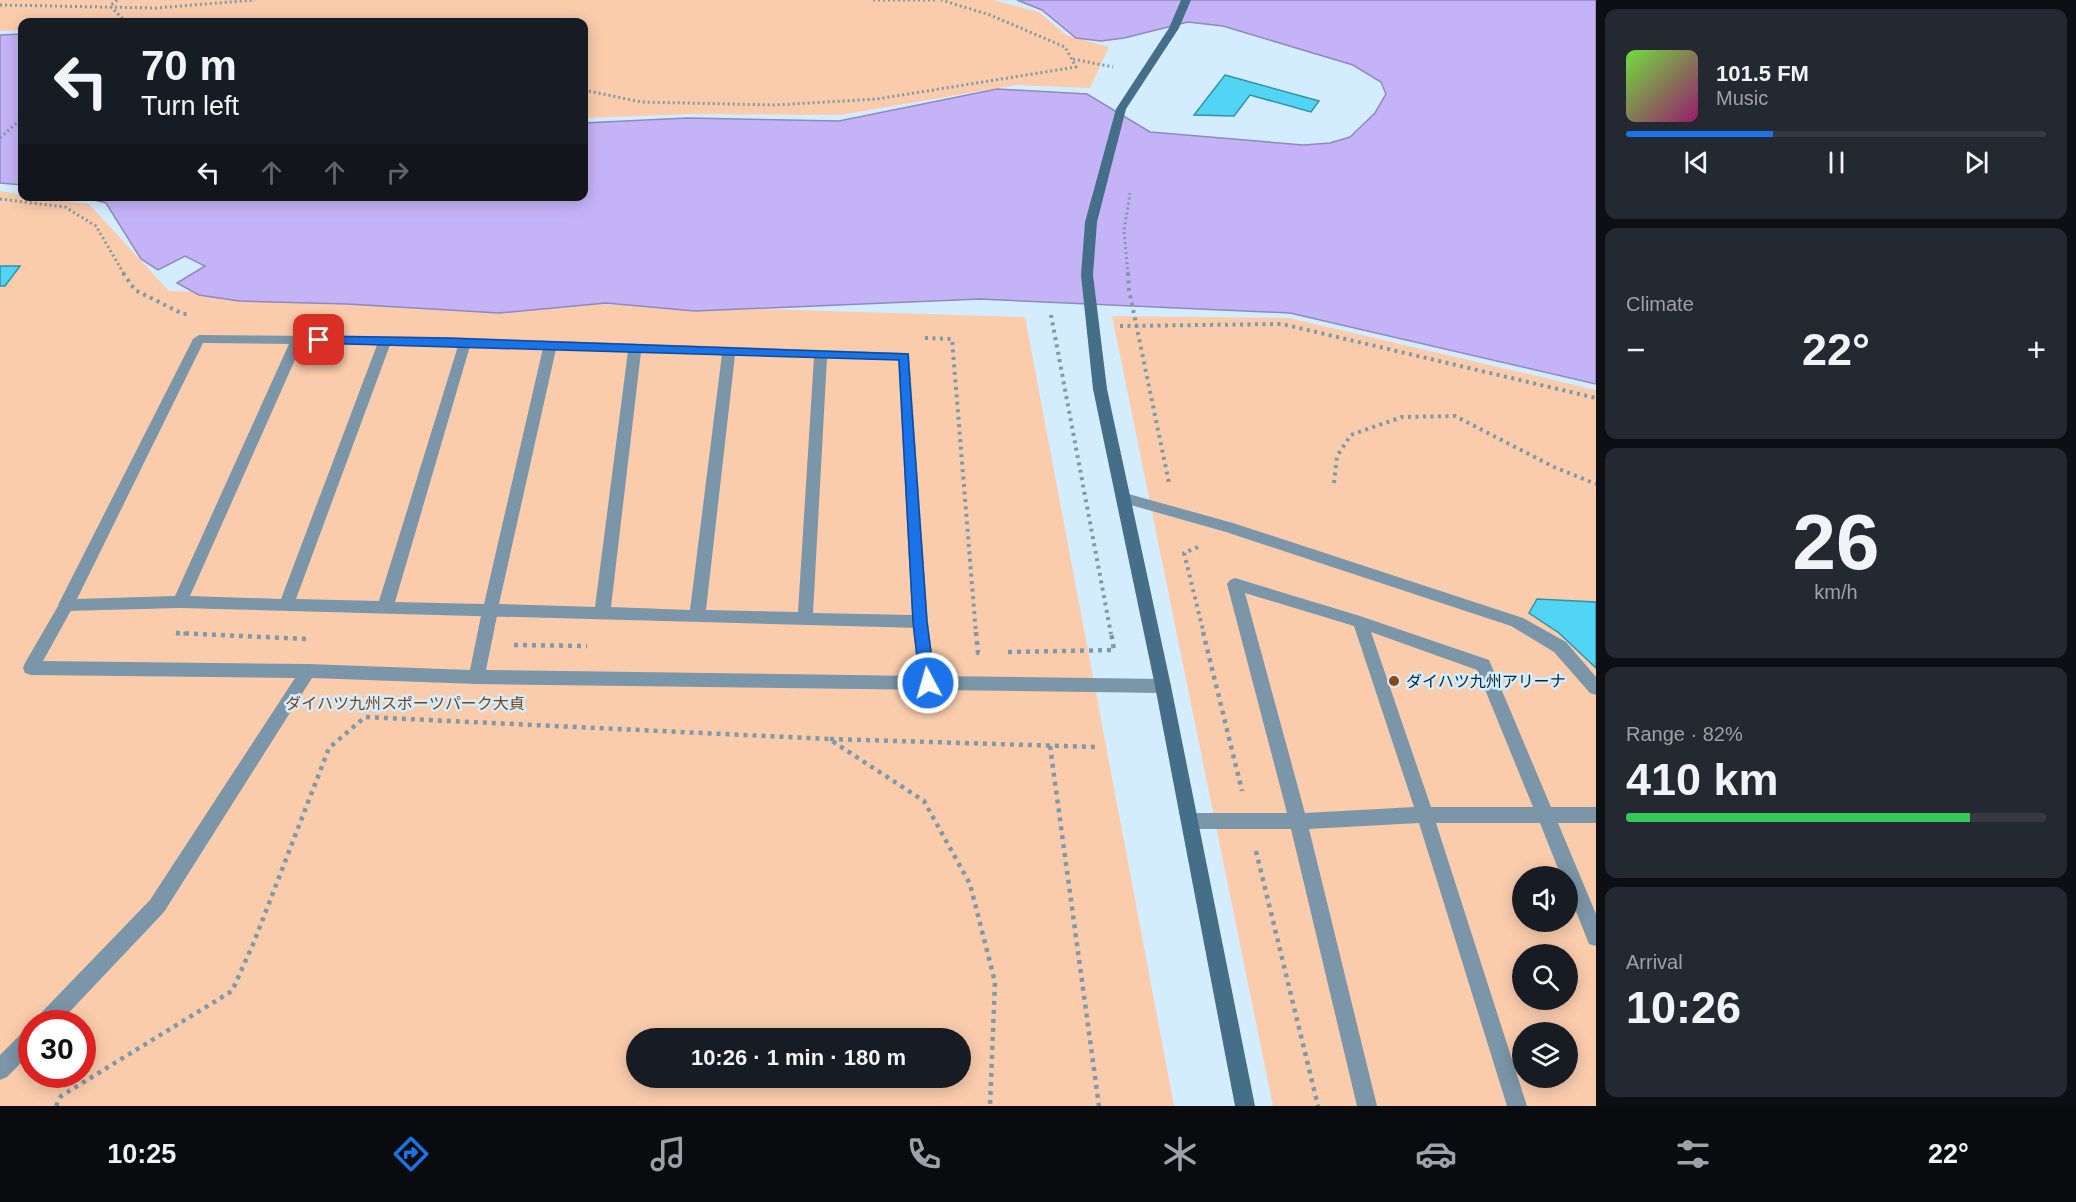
<!DOCTYPE html>
<html lang="en">
<head>
<meta charset="utf-8">
<style>
	:root { --surface:#171b24; --page:#242831; --text:#f1f3f6; --muted:#9ea1a6; --line:#363941; --accent:#1a73e8 }
	body { margin:0; font-family:Helvetica,"Noto Sans JP",sans-serif; background:var(--page); color:var(--text); height:100vh; display:flex; flex-direction:column; font-size:22px; white-space:nowrap }
	* { box-sizing:border-box; margin:0 }
	p { font-size:20px; color:var(--muted) }
	.icon { flex:none; width:33px; height:33px; fill:none; stroke:currentColor; stroke-width:2; stroke-linecap:round; stroke-linejoin:round }
	.map { position:relative; flex:1; overflow:hidden }
	.sheet { display:flex; flex-direction:column; gap:9px; padding:9px; background:#0d0f14; width:480px }
	.sheet>* { flex:none }
	.top-card { position:absolute; left:18px; top:18px; width:570px; height:183px; border-radius:12px; box-shadow:0 3px 15px #0003; background:#171b24; color:var(--text); overflow:hidden }
	.controls { position:absolute; left:1512px; top:866px; display:grid; gap:12px }
	.controls a { display:grid; place-items:center; width:66px; height:66px; border-radius:50%; background:var(--surface); box-shadow:0 3px 15px #0003; font-size:30px }
	.speed { position:absolute; left:18px; top:1010px; display:flex; gap:12px; font-size:30px; font-weight:700; text-align:center }
	.speed>* { display:grid; place-content:center; width:78px; height:78px; border-radius:50%; background:var(--surface); box-shadow:0 3px 15px #0003; line-height:1 }
	.speed .limit { border:9px solid #d22; background:#fff; color:#111 }
	.pin { position:absolute; display:grid; place-items:center; width:51px; height:51px; color:#fff; margin:-26px; border-radius:12px; box-shadow:0 3px 9px #0006 }
	.me { position:absolute; width:66px; margin:-33px; rotate:354deg; stroke-linejoin:round; filter:drop-shadow(0 0 4px #0008) }
	.turn { display:flex; align-items:center; gap:21px; height:126px; padding:0 24px; font-size:27px }
	.turn .icon { width:78px; height:78px; stroke-width:2.5 }
	.turn b { display:block; font-size:42px; line-height:51px }
	.lanes { display:flex; align-items:center; height:57px; padding:0 24px; background:#0003; justify-content:center; gap:30px; direction:ltr }
	.lanes .off { opacity:.35 }
	.big { font-size:45px; font-weight:600; line-height:1.1 }
	.sheet .card { flex:1; display:flex; flex-direction:column; justify-content:center; gap:9px; min-width:0; padding:0 21px; border-radius:12px; background:var(--page) }
	.sheet .dial { align-items:center; gap:0 }
	.dial b { font-size:78px; line-height:1 }
	.song { display:flex; align-items:center; gap:18px }
	.cover { width:72px; height:72px; border-radius:9px; background:linear-gradient(135deg,hsl(100 70% 55%),hsl(320 70% 35%)) }
	.played { height:6px; border-radius:3px; background:linear-gradient(90deg,var(--accent) 35%,var(--line) 35%) }
	.keys { display:flex; justify-content:space-around; direction:ltr }
	.heat { display:flex; justify-content:space-between; align-items:center; font-size:33px; direction:ltr }
	.charge { height:9px; border-radius:4px; background:linear-gradient(90deg,#34c759 82%,var(--line) 0) }
	.trip { position:absolute; left:626px; top:1028px; width:345px; height:60px; border-radius:30px; background:var(--surface); box-shadow:0 3px 15px #0003; font-weight:600; line-height:60px; text-align:center }
	.menu { display:flex; height:96px; justify-content:space-around; align-items:center; background:#090b0e; color:var(--muted) }
	.menu .icon { width:42px; height:42px }
	.menu .on { color:var(--accent) }
	.menu b { font-size:27px; color:var(--text) }
	main { display:flex; flex:1; min-height:0 }
	.map>svg:first-child { display:block }
	.green { fill:#faccac; fill-rule:evenodd }
	.water { fill:#c5b3f7; stroke:#8e89be; stroke-width:1.5 }
	.building { fill:#52d5f4; stroke:#3490a5; stroke-width:1.5 }
	.lines { fill:none; stroke-linecap:round; stroke-linejoin:round }
	.path-far2 { stroke:#7e99a9; stroke-width:3; stroke-dasharray:2 3; stroke-linecap:butt }
	.path-far1 { stroke:#7e99a9; stroke-width:4; stroke-dasharray:3 4.5; stroke-linecap:butt }
	.path { stroke:#7e99a9; stroke-width:4.5; stroke-dasharray:4 5; stroke-linecap:butt }
	.lane { fill:#7b96a8; fill-rule:evenodd }
	.street { fill:#7b96a8; fill-rule:evenodd }
	.secondary { fill:#456f88; fill-rule:evenodd }
	.route { fill:#1a73e8; stroke:#114b97; stroke-width:1.5 }
	.poi-dot { fill:#894910; stroke:#d3edfe; stroke-width:2 }
	.labels { text-anchor:middle; dominant-baseline:central; stroke-width:5; stroke-linejoin:round; paint-order:stroke }
	.poi-label { font-size:16px; fill:#0c2838; stroke:#d3edfe; text-anchor:start }
	.park-label { font-size:16px; fill:#79451b; stroke:#d3edfe }
</style>
</head>
<body>
<main>
<div class="map">
<svg width="1596" height="1106" viewBox="0 0 1596 1106">
	<rect width="100%" height="100%" fill="#d3edfe"/>
	<!-- green -->
	<g class="green">
		<path d="M0,0H993L1039,12L1066,35L1109,47L1090,88L1016,85L840,115L695,114L584,118V22H22V30L0,31Z"/>
		<path d="M0,191L22,195V196L89,204L169,291L1025,317L1174,1106H0ZM32,1023H82V1074H32ZM636,1038H960V1077H636Z"/>
		<path d="M1112,316L1289,318L1596,390V1106H1273ZM1522,876H1568V921H1522ZM1522,954H1568V999H1522ZM1522,1032H1568V1077H1522Z"/>
	</g>
	<!-- water -->
	<g class="water">
		<path d="M1017,0H1596V384L1290,313L980,299L695,311L606,303L499,313L347,304L239,301L199,295L177,283L205,266L185,256L158,270L141,259L106,203L82,197L584,196V123L687,118L839,121L997,89L1087,94L1150,132L1303,145L1330,143L1350,137L1375,113L1386,94L1381,82L1353,65L1223,26L1188,22L1124,38L1101,41L1076,38L1042,10Z"/>
		<path d="M22,34V185L0,183V35Z"/>
	</g>
	<!-- building -->
	<g class="building">
		<path d="M1225,75L1319,101L1311,112L1250,95L1234,116L1194,115Z"/>
		<path d="M0,266H20L5,286H0Z"/>
		<path d="M1537,599L1596,602V668L1559,633L1529,613Z"/>
	</g>
	<g class="lines">
		<!-- path-far2 -->
		<g class="path-far2">
			<path d="M117,0L110,6L126,22"/>
			<path d="M873,0H938"/>
			<path d="M0,5L156,8L255,0"/>
			<path d="M1073,59L1113,67"/>
			<path d="M584,90L641,102L775,105L877,99L1076,67L1065,47L990,15L941,0"/>
			<path d="M0,138L22,118"/>
			<path d="M0,199L65,207L96,226L124,274"/>
			<path d="M1128,274L1124,231L1130,193"/>
		</g>
		<!-- path-far1 -->
		<g class="path-far1">
			<path d="M123,273L135,290L183,314H189"/>
			<path d="M1128,273L1129,290L1169,483"/>
			<path d="M1051,315L1111,634"/>
			<path d="M1120,326L1282,324L1596,398"/>
			<path d="M925,338L952,339L976,634"/>
			<path d="M1334,483L1337,456L1351,435L1402,417L1455,416L1554,467L1596,484"/>
			<path d="M1198,547L1184,553L1204,634"/>
			<path d="M176,633L191,634"/>
		</g>
		<!-- path -->
		<g class="path">
			<path d="M976,632L978,653L982,652"/>
			<path d="M1203,632L1242,791"/>
			<path d="M176,633L307,639"/>
			<path d="M514,645L587,646"/>
			<path d="M1008,652L1114,650L1111,632"/>
			<path d="M830,739L1096,747"/>
			<path d="M1050,746L1099,1106"/>
			<path d="M1256,851L1318,1106"/>
			<path d="M56,1106L61,1096L232,991L254,942L329,748L365,717L829,739L924,801L970,884L995,982L990,1106"/>
		</g>
		<!-- lane -->
		<g class="lane">
			<path d="M199,335L445,337L909,353L928,622L926,626L920,628L180,608L66,611L61,609L58,605L193,339ZM203,343L289,344L175,596L77,599ZM302,344L377,345L281,599L190,596ZM390,345L458,346L379,601L296,599ZM470,346L543,348L484,604L395,602ZM556,349L628,351L595,607L499,604ZM641,352L722,354L690,610L611,607ZM735,355L814,357L798,612L706,610ZM827,358L898,360L912,615L813,613Z"/>
			<path d="M1125,493L1233,523L1523,618L1566,642L1596,677V695L1590,693L1554,652L1511,626L1226,532L1120,502L1118,498L1120,494Z"/>
			<path d="M1235,578L1360,616L1489,660L1551,807H1596V823H1558L1596,914V946L1589,944L1568,891V876H1561L1540,823H1436L1527,1106H1507L1419,823L1309,829L1377,1106H1357L1291,829H1190L1184,827L1181,821L1184,815L1190,813H1287L1227,584L1230,580ZM1245,593L1354,626L1414,807L1305,813ZM1371,632L1477,670L1533,807H1431Z"/>
		</g>
		<!-- street -->
		<g class="street">
			<path d="M66,599L71,601L74,605L43,661L308,664L470,670L482,611L484,607L490,605L496,607L498,611L486,670L919,676L912,622L914,618L920,616L926,618L928,622L935,676L1163,679L1169,681L1171,686L1169,691L1163,693L477,684L312,678L164,912L59,1023H35L38,1016L150,900L295,678L31,675L25,673L23,668L25,663L61,601Z"/>
			<path d="M32,1027V1052L7,1077L0,1080V1055L25,1030Z"/>
		</g>
		<!-- secondary -->
		<path class="secondary" d="M1181,0H1191L1179,28L1126,109L1097,222L1093,275L1107,389L1171,686L1255,1106H1235L1155,686L1093,389L1081,275L1085,222L1116,109L1169,28Z"/>
	</g>
	<!-- route -->
	<path class="route" d="M319,336L445,338L908,354L927,622L935,683L933,688L928,689L922,688L920,683L913,622L899,360L315,343L313,340Z"/>
	<!-- markers -->
	<circle class="poi-dot" cx="1394" cy="681" r="6"/>
	<g class="labels">
		<!-- poi labels -->
		<g class="poi-label">
			<text x="1406" y="681">ダイハツ九州アリーナ</text>
		</g>
		<!-- park labels -->
		<g class="park-label">
			<text x="405" y="703">ダイハツ九州スポーツパーク大貞</text>
		</g>
	</g>
</svg>
<div class="controls">
<a><svg class="icon" aria-label="sound" viewBox="0 0 24 24"><path d="M4 9h4l5-4v14l-5-4H4zM17 9q2 3 0 6"/></svg></a>
<a><svg class="icon" aria-label="search" viewBox="0 0 24 24"><circle cx="10" cy="10" r="6"/><path d="M15 15l6 6"/></svg></a>
<a><svg class="icon" aria-label="layers" viewBox="0 0 24 24"><path d="M12 4l9 5-9 5-9-5zM3 14l9 5 9-5"/></svg></a>
</div>
<div class="speed"><div class="limit">30</div></div>
<div class="pin" style="left:319px;top:340px;background:#d93025"><svg class="icon" aria-label="arrive" viewBox="0 0 24 24"><path d="M6 21V4h12l-3 4 3 4H6"/></svg></div>
<svg class="me" style="left:928px;top:683px" viewBox="-20 -20 40 40"><circle r="17" fill="#1a73e8" stroke="#fff" stroke-width="3"/><path d="M0-11L8 9 0 5-8 9z" fill="#fff"/></svg>
<div class="trip">10:26 · 1 min · 180 m</div>
<div class="top-card">
<div class="turn"><svg class="icon" aria-label="left" viewBox="0 0 24 24"><path d="M17 20v-9H6M10 6l-5 5 5 5"/></svg><div><b>70 m</b>Turn left</div></div>
<div class="lanes"><svg class="icon" aria-label="left" viewBox="0 0 24 24"><path d="M17 20v-9H6M10 6l-5 5 5 5"/></svg><svg class="icon off" aria-label="ahead" viewBox="0 0 24 24"><path d="M12 20V5M6 11l6-6 6 6"/></svg><svg class="icon off" aria-label="ahead" viewBox="0 0 24 24"><path d="M12 20V5M6 11l6-6 6 6"/></svg><svg class="icon off" aria-label="right" viewBox="0 0 24 24"><path d="M7 20v-9h11M14 6l5 5-5 5"/></svg></div>
</div>
</div>
<section class="sheet">
<div class="card">
<div class="song"><i class="cover"></i><div><b>101.5 FM</b><p>Music</p></div></div>
<div class="played"></div>
<div class="keys"><svg class="icon" aria-label="previous" viewBox="0 0 24 24"><path d="M18 5L8 12l10 7zM5 5v14"/></svg><svg class="icon" aria-label="pause" viewBox="0 0 24 24"><path d="M8 5v14M16 5v14"/></svg><svg class="icon" aria-label="next" viewBox="0 0 24 24"><path d="M6 5l10 7-10 7zM19 5v14"/></svg></div>
</div>
<div class="card"><p>Climate</p>
<div class="heat"><a>−</a><b class="big">22°</b><a>+</a></div>
</div>
<div class="card dial"><b>26</b><p>km/h</p></div>
<div class="card"><p>Range · 82%</p><b class="big">410 km</b><div class="charge"></div></div>
<div class="card"><p>Arrival</p><b class="big">10:26</b></div>
</section>
</main>
<nav class="menu">
<b>10:25</b>
<svg class="icon on" aria-label="directions" viewBox="0 0 24 24"><path d="M12 3l9 9-9 9-9-9zM9 14v-3h6M13 9l2 2-2 2"/></svg>
<svg class="icon" aria-label="music" viewBox="0 0 24 24"><path d="M9 18V5l10-2v13"/><circle cx="6" cy="18" r="3"/><circle cx="16" cy="16" r="3"/></svg>
<svg class="icon" aria-label="phone" viewBox="0 0 24 24"><path d="M5 4h4l2 5-3 2q2 4 5 5l2-3 5 2v4C11 20 4 13 5 4z"/></svg>
<svg class="icon" aria-label="climate" viewBox="0 0 24 24"><path d="M12 3v18M4 7l16 10M4 17L20 7"/></svg>
<svg class="icon" aria-label="car" viewBox="0 0 24 24"><path d="M5 17H2v-5l4-1 3-4h7l3 4 3 1v5h-3M9 17h6M6 11h13"/><circle cx="7" cy="17" r="2"/><circle cx="17" cy="17" r="2"/></svg>
<svg class="icon" aria-label="filters" viewBox="0 0 24 24"><path d="M4 7h16M4 17h16"/><circle cx="9" cy="7" r="2"/><circle cx="15" cy="17" r="2"/></svg>
<b>22°</b>
</nav>
</body>
</html>
